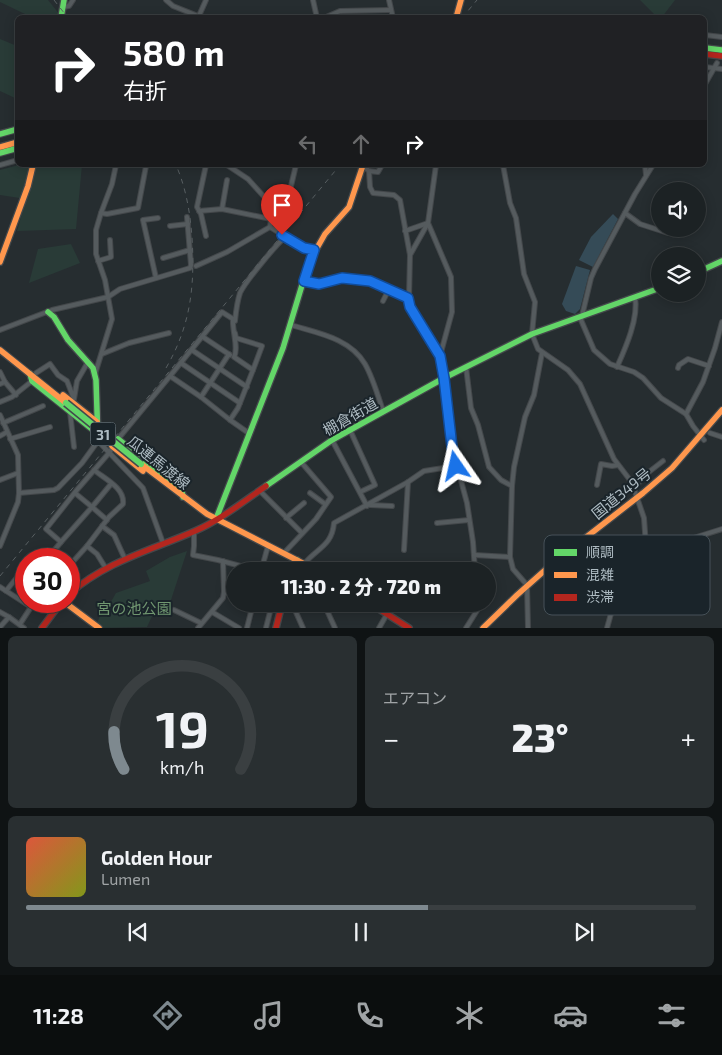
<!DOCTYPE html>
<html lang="ja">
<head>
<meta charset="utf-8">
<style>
	:root { --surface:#1c2224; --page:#292f31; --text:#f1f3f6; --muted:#a0a4a6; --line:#3a3f41; --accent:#7e898f }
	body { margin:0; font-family:"Exo 2","Noto Sans JP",sans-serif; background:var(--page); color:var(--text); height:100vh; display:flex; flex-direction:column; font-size:19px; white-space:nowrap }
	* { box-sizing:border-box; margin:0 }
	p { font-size:16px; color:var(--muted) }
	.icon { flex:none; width:28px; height:28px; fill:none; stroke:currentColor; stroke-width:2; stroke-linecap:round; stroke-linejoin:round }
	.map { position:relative; height:628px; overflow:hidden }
	.panel { display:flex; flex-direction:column; gap:8px; padding:8px; background:#0f1314; flex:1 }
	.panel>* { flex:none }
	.guide { position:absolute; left:15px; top:15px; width:692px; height:152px; border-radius:8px; box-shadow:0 2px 12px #0003,0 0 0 1px var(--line); background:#202124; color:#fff; overflow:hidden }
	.fabs { position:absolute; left:651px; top:182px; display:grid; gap:10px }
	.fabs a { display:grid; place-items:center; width:55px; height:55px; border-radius:50%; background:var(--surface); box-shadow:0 2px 12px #0003,0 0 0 1px var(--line); font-size:25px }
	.speed { position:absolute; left:15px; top:548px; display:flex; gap:10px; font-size:25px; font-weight:700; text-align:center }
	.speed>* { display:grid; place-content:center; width:65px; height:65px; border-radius:50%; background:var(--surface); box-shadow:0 2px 12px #0003,0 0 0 1px var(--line); line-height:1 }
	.speed .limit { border:8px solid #d22; background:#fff; color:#111 }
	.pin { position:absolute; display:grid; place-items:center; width:42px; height:42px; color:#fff; margin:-51px -21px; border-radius:50% 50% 50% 0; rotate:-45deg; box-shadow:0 0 5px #0007 }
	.pin .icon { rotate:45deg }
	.me { position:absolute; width:55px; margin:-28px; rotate:349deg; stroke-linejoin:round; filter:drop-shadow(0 0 4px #0008) }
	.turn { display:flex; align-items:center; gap:18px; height:105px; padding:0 25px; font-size:22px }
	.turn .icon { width:65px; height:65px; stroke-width:2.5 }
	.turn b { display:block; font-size:35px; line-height:42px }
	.lanes { display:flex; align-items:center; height:48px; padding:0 25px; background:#0003; justify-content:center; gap:25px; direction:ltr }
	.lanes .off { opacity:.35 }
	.big { font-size:38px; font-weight:800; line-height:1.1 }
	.panel .tile { flex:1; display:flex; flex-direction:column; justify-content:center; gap:8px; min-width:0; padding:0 18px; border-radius:8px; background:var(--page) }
	.panel .dial { align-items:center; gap:0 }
	.dial svg { height:130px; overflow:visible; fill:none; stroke:var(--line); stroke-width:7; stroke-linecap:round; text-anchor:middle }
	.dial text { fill:var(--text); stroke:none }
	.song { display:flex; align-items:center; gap:15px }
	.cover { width:60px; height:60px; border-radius:8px; background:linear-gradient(135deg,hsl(10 70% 55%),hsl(70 70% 35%)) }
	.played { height:5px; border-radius:2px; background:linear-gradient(90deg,var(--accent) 60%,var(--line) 60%) }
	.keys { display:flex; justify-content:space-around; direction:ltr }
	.heat { display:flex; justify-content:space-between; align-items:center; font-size:28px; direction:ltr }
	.panel .tiles { flex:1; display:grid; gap:8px; grid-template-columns:1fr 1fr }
	.tile:last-child { grid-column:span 2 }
	.trip { position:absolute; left:226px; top:562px; width:270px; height:50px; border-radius:25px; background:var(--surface); box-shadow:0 2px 12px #0003,0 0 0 1px var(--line); font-weight:800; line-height:50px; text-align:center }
	.dock { display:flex; height:80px; justify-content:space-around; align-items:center; background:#0b0e0e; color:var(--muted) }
	.dock .icon { width:35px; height:35px }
	.dock .current { color:var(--accent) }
	.dock b { font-size:22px; color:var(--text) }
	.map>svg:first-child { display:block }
	.green { fill:#293b37 }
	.water { fill:#354b57 }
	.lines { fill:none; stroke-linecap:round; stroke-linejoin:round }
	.street-casing { stroke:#44484b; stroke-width:6 }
	.fast-casing { stroke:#44484b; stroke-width:8 }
	.slow-casing { stroke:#44484b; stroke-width:8 }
	.jam-casing { stroke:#44484b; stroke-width:8 }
	.street { stroke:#555b5e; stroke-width:4 }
	.fast { stroke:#63d668; stroke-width:5.5 }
	.slow { stroke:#ff974d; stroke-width:5.5 }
	.jam { stroke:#b3261e; stroke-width:5.5 }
	.rail { stroke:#585f62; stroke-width:1; stroke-dasharray:5 5; stroke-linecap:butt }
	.fast-bridge-casing { stroke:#424a4d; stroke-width:9; stroke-linecap:butt }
	.fast-bridge { stroke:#63d668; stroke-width:6 }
	.route-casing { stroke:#114b97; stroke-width:12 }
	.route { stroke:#1a73e8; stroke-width:9 }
	.labels { text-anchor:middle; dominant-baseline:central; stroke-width:4; stroke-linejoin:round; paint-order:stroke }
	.shield { fill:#1a242a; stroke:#828e94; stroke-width:1 }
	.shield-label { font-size:14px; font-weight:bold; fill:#aebbc2 }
	.street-label { font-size:15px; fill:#aebbc2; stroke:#1a242a }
	.park-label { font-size:15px; fill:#709670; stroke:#1a242a }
	.key { fill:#1a242a; stroke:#465158; stroke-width:1 }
	.key-label { font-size:14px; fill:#aebbc2 }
</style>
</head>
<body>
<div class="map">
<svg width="722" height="628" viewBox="0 0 722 628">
	<rect width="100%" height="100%" fill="#262d30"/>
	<!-- green -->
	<g class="green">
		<path d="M0,0H48L60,15V17H25V14L0,2Z"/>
		<path d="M640,0H675L662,17L658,18Z"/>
		<path d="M0,39L17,46V99L0,91Z"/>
		<path d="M19,165H82L76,229L17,231L26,199L0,195V170Z"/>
		<path d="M71,244L80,263L29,283L38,249Z"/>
		<path d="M187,551L171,600L154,612L147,627L95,628L102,611L112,600L116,593L150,581L146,571L170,557Z"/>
	</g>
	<!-- water -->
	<g class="water">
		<path d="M613,214L618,219L593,267L579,260L591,237Z"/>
		<path d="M576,266L590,270L580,309L575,314L566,311L562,304Z"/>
	</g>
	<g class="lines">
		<!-- street casing -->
		<g class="street-casing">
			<g id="street">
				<path d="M166,0L173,6L203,18"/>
				<path d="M313,0L317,18"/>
				<path d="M389,0L393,18"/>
				<path d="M63,7L69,6L73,0"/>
				<path d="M198,18L206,0"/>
				<path d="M324,18L340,11L391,10"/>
				<path d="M705,35L722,37"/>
				<path d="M705,67L722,69"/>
				<path d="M705,84L717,63"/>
				<path d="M0,165L18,160"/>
				<path d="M117,165H130"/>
				<path d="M227,165L248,179L276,210"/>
				<path d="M503,165L510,203L516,218L524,274L535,302L532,334L538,349L568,370L580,384L614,459L630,480L634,489L644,518L646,546L645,557L635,575L612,610L607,628"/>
				<path d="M645,165L646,175"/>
				<path d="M653,165L635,194L595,269L591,278L581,320L594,350L610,364L634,372L643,378L661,398L686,414L693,426L704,440"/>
				<path d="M363,166L369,171L370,187L373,193L394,195L400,200L410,255L409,298L410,307L440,356L444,378L452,447L467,503L473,542L475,571"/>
				<path d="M369,171L378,172L382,165"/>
				<path d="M222,209L227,180"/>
				<path d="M199,211L222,209L271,219"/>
				<path d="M101,213L107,214L138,208L146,166L144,165"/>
				<path d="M625,213L640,224L668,233L670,229"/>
				<path d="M170,226L188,224"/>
				<path d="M270,227L304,248L314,250"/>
				<path d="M405,231L428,223L451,277L452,312L440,356"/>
				<path d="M206,236L201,214L197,207L206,165"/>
				<path d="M410,255L428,223L436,165"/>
				<path d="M163,258L190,250"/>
				<path d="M98,261L111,257L110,240"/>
				<path d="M196,266L227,252L270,227L271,219L291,186L296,165"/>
				<path d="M156,278L143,220L158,218"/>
				<path d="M304,281L319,284L342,277L370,281L409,298"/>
				<path d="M383,301L389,289"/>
				<path d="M222,312L233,319C232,331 239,348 234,357L253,370L238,408L230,420L201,397L170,376Z"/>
				<path d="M235,321C236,311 237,302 240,293C245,282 275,246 285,237"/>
				<path d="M291,325C317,333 350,338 365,364C373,378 378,396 383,411"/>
				<path d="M0,330L52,310L108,297L120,289L190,268L191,265L187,217"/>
				<path d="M235,333L236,338L262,346L253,370"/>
				<path d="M203,337L230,355"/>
				<path d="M192,350L247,387"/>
				<path d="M102,354L129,343L169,333"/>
				<path d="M181,363L240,403"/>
				<path d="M466,367L471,408L478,425L489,467L501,480L512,486"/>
				<path d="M617,367C625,349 639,318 635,297"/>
				<path d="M678,368L679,365L688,359L709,366"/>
				<path d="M0,372L5,382L0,384"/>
				<path d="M36,373L50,364L58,375L67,381L74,399L77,381L88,362"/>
				<path d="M95,374L112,319L105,280L96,254V230L101,213L112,184L116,165"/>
				<path d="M5,382L16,395"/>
				<path d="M201,397L229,354"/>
				<path d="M0,402L12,397L32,381"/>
				<path d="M70,412L74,447"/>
				<path d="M686,414L703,382L715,348L722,322"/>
				<path d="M0,415L18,455L19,493L18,502L0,546"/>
				<path d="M230,420L250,434"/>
				<path d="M3,423L43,406"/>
				<path d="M350,430L375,485L360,492"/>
				<path d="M710,433L722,437"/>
				<path d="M0,436L7,432"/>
				<path d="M10,439L50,427"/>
				<path d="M118,439L170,376"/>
				<path d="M332,440L367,506"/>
				<path d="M0,480L18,473"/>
				<path d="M597,485L601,464L612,466L618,465"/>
				<path d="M634,489L645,475L663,461"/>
				<path d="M260,491L302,533"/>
				<path d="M19,493L54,490L58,488L82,463L98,441L143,488L163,543"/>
				<path d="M75,493L92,507L111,484"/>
				<path d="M310,493L325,504"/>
				<path d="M370,505L392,506"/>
				<path d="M286,518L304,503"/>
				<path d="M437,523L469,520"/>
				<path d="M102,526L114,535L124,557"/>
				<path d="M194,532V546L193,555L218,560L259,571"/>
				<path d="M61,542L92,507L107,520"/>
				<path d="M87,546L109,517L123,504C125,488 105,479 94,470"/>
				<path d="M404,550L408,482"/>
				<path d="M284,553L316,519L331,497L301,462"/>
				<path d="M646,553L722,529"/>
				<path d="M474,555L510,557"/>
				<path d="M56,559L52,555V553L61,542L46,529L76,491L109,453L114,445"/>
				<path d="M304,564C317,548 332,546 334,523L408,482L424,471L456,466"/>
				<path d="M69,566L87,546L97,554L105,567"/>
				<path d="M261,571L268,546"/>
				<path d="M463,571L475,570"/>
				<path d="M0,587L31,607L20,624"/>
				<path d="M6,591L18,576"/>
				<path d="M224,592L235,595"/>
				<path d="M270,604L295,610L303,628"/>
				<path d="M324,604L335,628"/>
				<path d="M174,610L201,623"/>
				<path d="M295,610L320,604"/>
				<path d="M0,612L9,617L0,627"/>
				<path d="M212,612L239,628"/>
				<path d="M9,617L24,628"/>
				<path d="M198,628L223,598L224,592L223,561"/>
				<path d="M247,628L253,604"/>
				<path d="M266,628L272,604"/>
				<path d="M379,628L387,614"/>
				<path d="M466,628L478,609V604"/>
				<path d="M528,628L527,585L513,569L510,557L512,486L514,467L525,417L534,395L542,353"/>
			</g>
		</g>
		<!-- fast casing -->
		<g class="fast-casing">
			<g id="fast">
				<path d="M61,18L64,0"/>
				<path d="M705,48L722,50"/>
				<path d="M0,134L18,129"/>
				<path d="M0,153L18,148"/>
				<path d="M698,272L722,261"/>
				<path d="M48,312L54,317L68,340L93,368L96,380L98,441"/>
				<path d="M30,374L32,381L97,433"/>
				<path d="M118,439L182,491L183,497"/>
				<path d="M266,486L332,440L444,378L532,334L660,288"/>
				<path d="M216,519L283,348L309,262"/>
				<path d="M293,571L297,560"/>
			</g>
		</g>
		<!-- slow casing -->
		<g class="slow-casing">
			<g id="slow">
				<path d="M456,18L461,0"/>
				<path d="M0,147L18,142"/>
				<path d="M0,262L28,186L33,165"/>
				<path d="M309,262L325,234L349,207L363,165"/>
				<path d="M0,350L66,403"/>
				<path d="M63,395L97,422"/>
				<path d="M112,446L143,471"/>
				<path d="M141,464L207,514L318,571"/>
				<path d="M63,601L99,628"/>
				<path d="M483,628L517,595L553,563L643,493L672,468L722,410"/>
			</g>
		</g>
		<!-- jam casing -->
		<g class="jam-casing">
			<g id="jam">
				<path d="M705,54L722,56"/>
				<path d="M69,594C107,561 149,551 195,531C220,520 243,502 266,486"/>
				<path d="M371,604L409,628"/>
				<path d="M42,628L62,601"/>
				<path d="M276,628L282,604"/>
			</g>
		</g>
		<!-- street -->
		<use href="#street" class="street"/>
		<!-- fast -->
		<use href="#fast" class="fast"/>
		<!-- slow -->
		<use href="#slow" class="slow"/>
		<!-- jam -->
		<use href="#jam" class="jam"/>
		<!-- rail -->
		<g class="rail">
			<path d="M54,0L68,18"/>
			<path d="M462,18L477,0"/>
			<path d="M166,368C191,325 195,285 192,237C190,212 186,188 176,165"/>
			<path d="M0,576L340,165"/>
		</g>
		<!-- fast-bridge casing -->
		<g class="fast-bridge-casing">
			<path id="fast-bridge" d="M66,403L141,464"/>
		</g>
		<!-- fast-bridge -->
		<use href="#fast-bridge" class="fast-bridge"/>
	</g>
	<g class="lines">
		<!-- route casing -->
		<g class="route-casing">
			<path id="route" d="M282,235L304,248L314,250L304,281L319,284L342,278L370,281L408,298L410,307L440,356L444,378L452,447L456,466"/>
		</g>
		<!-- route -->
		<use href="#route" class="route"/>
	</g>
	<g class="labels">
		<!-- shield labels -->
		<rect class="shield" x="90.5" y="422.5" width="25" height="23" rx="4"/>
		<g class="shield-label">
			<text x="103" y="434">31</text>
		</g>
		<!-- street labels -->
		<g class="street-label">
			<text transform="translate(350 416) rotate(-30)">棚倉街道</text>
			<text transform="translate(159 462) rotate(39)">瓜連馬渡線</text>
			<text transform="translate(621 493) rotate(-39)">国道349号</text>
		</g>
		<!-- park labels -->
		<g class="park-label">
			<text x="134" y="608">宮の池公園</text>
		</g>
	</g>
	<!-- legend -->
	<rect x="544" y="535" width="166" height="80" rx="8" class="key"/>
	<rect x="554" y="549" width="23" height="7" fill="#63d668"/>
	<rect x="554" y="572" width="23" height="6" fill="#ff974d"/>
	<rect x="554" y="594" width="23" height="7" fill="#b3261e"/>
	<g class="key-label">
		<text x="586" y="557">順調</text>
		<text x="586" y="580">混雑</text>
		<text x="586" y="602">渋滞</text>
	</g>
</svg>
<div class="fabs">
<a><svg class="icon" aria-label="sound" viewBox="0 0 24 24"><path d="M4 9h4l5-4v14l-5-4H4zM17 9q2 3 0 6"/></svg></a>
<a><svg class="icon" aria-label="layers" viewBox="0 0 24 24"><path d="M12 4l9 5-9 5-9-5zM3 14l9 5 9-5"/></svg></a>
</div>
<div class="speed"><div class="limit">30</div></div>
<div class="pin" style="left:282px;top:235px;background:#d93025"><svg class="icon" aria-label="arrive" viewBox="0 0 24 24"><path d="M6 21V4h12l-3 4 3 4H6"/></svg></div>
<svg class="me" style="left:456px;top:466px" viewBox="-20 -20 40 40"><path d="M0-17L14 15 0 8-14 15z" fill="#1a73e8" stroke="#fff" stroke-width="4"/></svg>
<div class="trip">11:30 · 2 分 · 720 m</div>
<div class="guide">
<div class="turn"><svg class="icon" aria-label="right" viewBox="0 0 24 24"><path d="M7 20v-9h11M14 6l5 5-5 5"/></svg><div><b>580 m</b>右折</div></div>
<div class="lanes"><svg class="icon off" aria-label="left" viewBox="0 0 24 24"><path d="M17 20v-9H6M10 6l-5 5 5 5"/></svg><svg class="icon off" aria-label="ahead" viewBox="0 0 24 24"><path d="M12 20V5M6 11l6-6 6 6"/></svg><svg class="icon" aria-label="right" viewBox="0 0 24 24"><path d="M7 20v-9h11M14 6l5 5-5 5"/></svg></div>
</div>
</div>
<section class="panel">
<div class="tiles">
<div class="tile dial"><svg viewBox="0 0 100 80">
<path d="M14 69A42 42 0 1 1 86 69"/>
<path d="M14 69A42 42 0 0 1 8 46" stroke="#7e898f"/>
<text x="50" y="56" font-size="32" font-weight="700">19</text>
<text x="50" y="72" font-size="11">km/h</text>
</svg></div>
<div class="tile"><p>エアコン</p>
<div class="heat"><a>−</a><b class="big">23°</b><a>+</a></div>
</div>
<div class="tile">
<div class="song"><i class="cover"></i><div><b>Golden Hour</b><p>Lumen</p></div></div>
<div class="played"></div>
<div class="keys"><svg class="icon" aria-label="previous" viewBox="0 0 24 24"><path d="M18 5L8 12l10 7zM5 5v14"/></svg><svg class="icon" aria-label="pause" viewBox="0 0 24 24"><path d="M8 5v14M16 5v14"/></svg><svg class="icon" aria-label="next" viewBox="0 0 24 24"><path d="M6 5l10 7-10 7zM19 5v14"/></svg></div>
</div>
</div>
</section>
<nav class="dock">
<b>11:28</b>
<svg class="icon current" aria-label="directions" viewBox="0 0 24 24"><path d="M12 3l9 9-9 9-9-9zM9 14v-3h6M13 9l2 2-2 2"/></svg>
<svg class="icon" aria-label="music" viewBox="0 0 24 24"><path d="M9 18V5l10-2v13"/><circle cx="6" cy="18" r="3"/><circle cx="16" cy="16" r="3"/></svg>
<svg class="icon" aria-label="phone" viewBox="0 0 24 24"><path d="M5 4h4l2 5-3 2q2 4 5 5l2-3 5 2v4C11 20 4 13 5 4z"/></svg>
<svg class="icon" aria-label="climate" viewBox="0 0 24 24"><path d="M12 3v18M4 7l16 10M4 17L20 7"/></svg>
<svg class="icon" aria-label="car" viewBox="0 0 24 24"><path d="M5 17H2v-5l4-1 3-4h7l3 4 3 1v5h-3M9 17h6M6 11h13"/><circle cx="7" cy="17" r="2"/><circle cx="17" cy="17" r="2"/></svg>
<svg class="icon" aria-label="filters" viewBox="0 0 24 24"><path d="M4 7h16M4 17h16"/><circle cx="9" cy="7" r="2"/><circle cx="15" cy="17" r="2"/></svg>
</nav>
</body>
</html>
